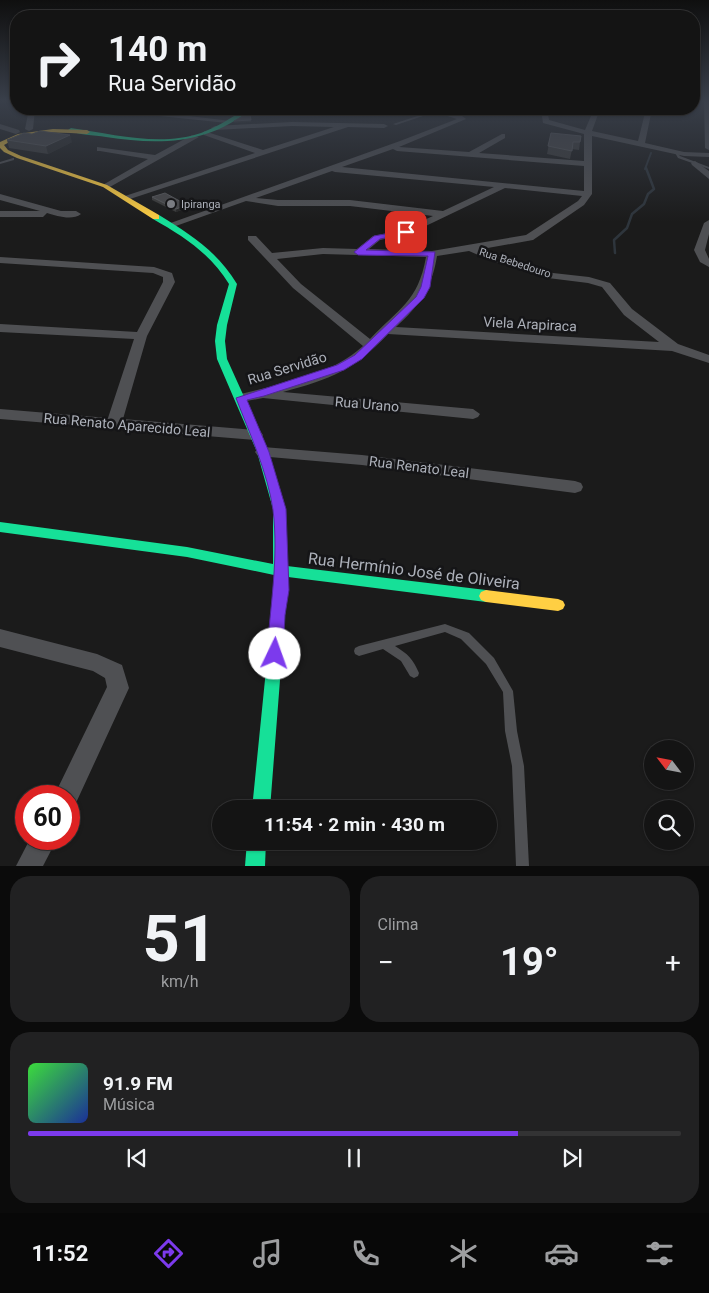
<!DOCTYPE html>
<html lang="pt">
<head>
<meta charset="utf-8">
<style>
	:root { --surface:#141414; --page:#212122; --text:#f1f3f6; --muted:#9d9ea0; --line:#333334; --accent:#7c3aed }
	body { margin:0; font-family:Roboto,sans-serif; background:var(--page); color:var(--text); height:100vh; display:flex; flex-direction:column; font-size:19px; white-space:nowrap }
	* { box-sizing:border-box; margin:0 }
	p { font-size:16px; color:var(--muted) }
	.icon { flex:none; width:28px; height:28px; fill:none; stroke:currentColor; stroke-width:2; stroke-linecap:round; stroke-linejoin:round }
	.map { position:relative; height:866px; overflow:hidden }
	.side { display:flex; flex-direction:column; gap:10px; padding:10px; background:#0b0b0b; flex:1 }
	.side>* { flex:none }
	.guide { position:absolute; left:10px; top:10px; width:690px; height:105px; border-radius:20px; box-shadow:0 1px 4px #0004,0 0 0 1px var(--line); background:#141414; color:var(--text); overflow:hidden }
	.needle { width:32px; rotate:302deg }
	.controls { position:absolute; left:644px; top:740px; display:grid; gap:10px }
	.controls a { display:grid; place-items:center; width:50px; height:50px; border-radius:50%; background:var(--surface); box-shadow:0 1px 4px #0004,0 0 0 1px var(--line); font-size:25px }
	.speed { position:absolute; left:15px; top:785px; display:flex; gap:10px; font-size:25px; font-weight:700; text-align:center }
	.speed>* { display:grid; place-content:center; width:65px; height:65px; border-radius:50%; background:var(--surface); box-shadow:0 1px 4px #0004,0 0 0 1px var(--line); line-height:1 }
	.speed .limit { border:8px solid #d22; background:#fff; color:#111 }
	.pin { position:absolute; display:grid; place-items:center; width:42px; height:42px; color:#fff; margin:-21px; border-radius:10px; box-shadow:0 2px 8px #0006 }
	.me { position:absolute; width:55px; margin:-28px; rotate:3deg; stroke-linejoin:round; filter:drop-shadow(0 0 4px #0008) }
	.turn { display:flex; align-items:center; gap:18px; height:105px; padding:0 15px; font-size:22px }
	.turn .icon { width:65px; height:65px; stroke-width:2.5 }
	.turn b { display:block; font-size:35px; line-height:42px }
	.big { font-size:38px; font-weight:700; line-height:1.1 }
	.side .tile { flex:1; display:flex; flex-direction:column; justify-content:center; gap:8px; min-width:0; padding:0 18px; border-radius:20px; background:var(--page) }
	.side .dial { align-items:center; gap:0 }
	.dial b { font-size:65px; line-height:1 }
	.song { display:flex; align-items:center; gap:15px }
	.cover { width:60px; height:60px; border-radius:8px; background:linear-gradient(135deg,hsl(120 70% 55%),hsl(230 70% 35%)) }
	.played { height:5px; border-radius:2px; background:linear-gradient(90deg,var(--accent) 75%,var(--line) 75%) }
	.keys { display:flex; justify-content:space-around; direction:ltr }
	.heat { display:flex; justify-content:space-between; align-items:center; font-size:28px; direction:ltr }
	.side .tiles { flex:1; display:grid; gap:10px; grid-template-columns:1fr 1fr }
	.tile:last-child { grid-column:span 2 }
	.trip { position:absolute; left:212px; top:800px; width:285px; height:50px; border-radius:25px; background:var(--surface); box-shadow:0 1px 4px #0004,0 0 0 1px var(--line); font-weight:700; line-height:50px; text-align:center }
	.tabs { display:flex; height:80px; justify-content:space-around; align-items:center; background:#080808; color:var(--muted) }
	.tabs .icon { width:35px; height:35px }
	.tabs .selected { color:var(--accent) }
	.tabs b { font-size:22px; color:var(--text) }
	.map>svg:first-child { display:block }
	.built { fill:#252527 }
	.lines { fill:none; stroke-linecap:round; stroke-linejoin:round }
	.stream-far1 { stroke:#2e353c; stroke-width:2 }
	.stream { stroke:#2e353c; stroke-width:2.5 }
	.lane { fill:#4f5053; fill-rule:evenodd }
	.street { fill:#4f5053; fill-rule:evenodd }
	.fast { fill:#16e098; fill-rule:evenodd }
	.slow { fill:#ffcf43; fill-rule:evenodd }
	.wall { fill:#3c3c3c }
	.shaded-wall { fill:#292929 }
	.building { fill:#48484a; stroke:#58595c }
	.route { fill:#7c3aed; stroke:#51269a }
	.poi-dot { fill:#7a7c82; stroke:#151517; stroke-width:2 }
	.labels { text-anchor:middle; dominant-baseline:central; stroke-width:5; stroke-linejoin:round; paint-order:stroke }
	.far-poi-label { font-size:11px; fill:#adb1ba; stroke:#151517; text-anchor:start }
	.far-street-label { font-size:11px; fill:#adb1ba; stroke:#151517 }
	.street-label { font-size:14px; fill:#adb1ba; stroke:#151517 }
	.near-street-label { font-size:16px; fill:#adb1ba; stroke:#151517 }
</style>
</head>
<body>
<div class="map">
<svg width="709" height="866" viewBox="0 0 709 866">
	<rect width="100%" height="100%" fill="#1b1b1b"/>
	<!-- built -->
	<path class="built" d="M257,109L367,110L369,116L243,118Z"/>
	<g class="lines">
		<!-- stream-far1 -->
		<path class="stream-far1" d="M645,169L651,153"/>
		<!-- stream -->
		<path class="stream" d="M615,253L614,240L627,228L632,214L644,204L648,194L654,189L646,168"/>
		<!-- lane -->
		<g class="lane">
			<path d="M439,109H444L396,125L393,124Z"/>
			<path d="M674,151H676L680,156L709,167V169L678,158Z"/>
			<path d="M13,158H14V160L0,164V162Z"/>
			<path d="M445,624L469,633L494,658L513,691L517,731L524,766L529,866H516L512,766L505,731L503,692L486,664L461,639L445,632L395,646C408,654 413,659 419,673L418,676L414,678L410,676L401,661L383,649L359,656L355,654L354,651L355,648L359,646Z"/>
		</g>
		<!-- street -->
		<g class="street">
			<path d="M704,101H709V150L705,148Z"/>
			<path d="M29,109H35L33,129L29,131L25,129Z"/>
			<path d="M109,109H129L231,121L227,123L112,111Z"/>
			<path d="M379,109C403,109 447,102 466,119L399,147L469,152L502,134H505V138L479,153L584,161V134L543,123L541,109H547L549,120L585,130L594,109H600L592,131L638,141L646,109H652L645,143L684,152L709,153V157L684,156L592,136V194L584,205L533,240L482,249L553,273L589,277L610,283L632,309L678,344L709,355V363L672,351L388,334C354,370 331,379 283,392L473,409L480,414L478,417L473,419L263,398L241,402L236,401L234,398L236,395C279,384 329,377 363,346L293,288L248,240V236H256L272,253L323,248L357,249L373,236L402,230L433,216L350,206H278L246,201L173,227L165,225L400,141L457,119L435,112L382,111ZM393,149L397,151L584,166V191L342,167ZM332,171L335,172L494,187L443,211L350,200H278L256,198ZM505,188L582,196L578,201L526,235L432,251L369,249L380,240L409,234ZM469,251L492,261L548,278L588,283L602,287L624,315L659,342L396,327C419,306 432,288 437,256ZM323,254L426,257C418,302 399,308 370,339L301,284L277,259Z"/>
			<path d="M292,122L384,124L388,126L384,128L348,127L130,199L122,197L255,153L204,135V131L263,150L334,127L292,126L215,130L211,128L215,126Z"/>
			<path d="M0,124L19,130L20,132L16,134L0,129Z"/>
			<path d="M192,135L199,137L108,188L101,186L148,159L100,151H97V147L155,155Z"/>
			<path d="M695,161L709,171V179L692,165L691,163Z"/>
			<path d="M0,194L61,211H76L81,214C72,221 57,216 47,213L43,217H0V211H40L0,200Z"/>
			<path d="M709,220V234L705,250L709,259V267L700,262L694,250L704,223Z"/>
			<path d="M0,257L154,267L172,273L175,282L147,336L123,419L255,430L260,431L263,435L260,439L255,440L0,419V409L108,418L134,339L0,332V324L137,332L163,282V277L153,273L0,263Z"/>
			<path d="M263,447L362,455L575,481L581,483L583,487L581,491L575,493L362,465L258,456L255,452L258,448Z"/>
			<path d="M0,629L97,654L122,665L129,688L75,805L69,807V796H54L107,687L105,678L93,671L0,647Z"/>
			<path d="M30,839H57L43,866H16Z"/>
		</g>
		<!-- fast -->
		<g class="fast">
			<path d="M245,109H251C208,145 158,145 106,137C94,135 78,135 68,130L71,128C113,134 160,147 201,133C217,127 231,118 245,109Z"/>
			<path d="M153,215H159C190,234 218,252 237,284L227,325L225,341L227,359L269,452L285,509L287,566L486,590L491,592L493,596L491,600L486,602L288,577L270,809H252L274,590V575L187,557L0,532V522L187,547L273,564V509L257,452L217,359L215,341L217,325L229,284C211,254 183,236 153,219Z"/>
			<path d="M247,841H266L265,866H245Z"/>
		</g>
		<!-- slow -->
		<g class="slow">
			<path d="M53,129L87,130L90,132L87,134C58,132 29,129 4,145L8,150L21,156L107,185L159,215V219H153L103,187L17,158L4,152L0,148V142L18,134Z"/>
			<path d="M486,590L558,599L563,601L565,605L563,609L558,611L486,602L481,600L479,596L481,592Z"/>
		</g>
	</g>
	<!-- wall -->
	<g class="wall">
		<path d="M551,133L580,142L579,150L572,149L570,159L547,154Z"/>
		<path d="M7,140L72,142L48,154L9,148Z"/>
		<path d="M152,197L187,208L176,212L152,200Z"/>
	</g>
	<!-- shaded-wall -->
	<g class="shaded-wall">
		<path d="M251,120V122L234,123V121Z"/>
		<path d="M70,135L72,142L48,154L46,146Z"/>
		<path d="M187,205V208L176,212V209Z"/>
	</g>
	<!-- building -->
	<g class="building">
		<path d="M250,115L251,120L234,121L243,116Z"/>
		<path d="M40,131L70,135L46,146L7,140L24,133L32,134Z"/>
		<path d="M551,133L581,136L580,142H573L572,151L548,146Z"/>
		<path d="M165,193L187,205L176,209L152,197Z"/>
	</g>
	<!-- sky -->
	<linearGradient id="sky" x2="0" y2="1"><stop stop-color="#0f0f0f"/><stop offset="0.45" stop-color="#393f4a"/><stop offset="1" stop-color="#393f4a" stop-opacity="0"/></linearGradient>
	<rect width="709" height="222" fill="url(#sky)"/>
	<!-- route -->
	<path class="route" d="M406,230H408V234L380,239L366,250L435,252L430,287L424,298L362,359L344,370L264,396L247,400L269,452L286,509L289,590L285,615L283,654L281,659L275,661L269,659L267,654C270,606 279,558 273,510C268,473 249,432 236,398L337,365L355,355L416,297L421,287L428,256L358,255L354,252L374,236Z"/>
	<!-- markers -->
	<circle class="poi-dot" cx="171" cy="204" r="5"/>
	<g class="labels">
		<!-- far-poi labels -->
		<g class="far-poi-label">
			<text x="181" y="204">Ipiranga</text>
		</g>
		<!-- far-street labels -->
		<g class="far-street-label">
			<text transform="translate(515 263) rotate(18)">Rua Bebedouro</text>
		</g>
		<!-- street labels -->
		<g class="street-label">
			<text transform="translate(530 324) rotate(3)">Viela Arapiraca</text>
			<text transform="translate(287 368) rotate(-17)">Rua Servidão</text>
			<text transform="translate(367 404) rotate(5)">Rua Urano</text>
			<text transform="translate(127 425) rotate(5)">Rua Renato Aparecido Leal</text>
			<text transform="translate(419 467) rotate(7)">Rua Renato Leal</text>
		</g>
		<!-- near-street labels -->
		<g class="near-street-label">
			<text transform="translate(414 571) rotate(7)">Rua Hermínio José de Oliveira</text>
		</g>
	</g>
</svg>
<div class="controls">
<a><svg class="needle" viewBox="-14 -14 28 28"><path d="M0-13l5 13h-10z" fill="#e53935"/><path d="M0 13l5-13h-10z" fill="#9d9ea0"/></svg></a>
<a><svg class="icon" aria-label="search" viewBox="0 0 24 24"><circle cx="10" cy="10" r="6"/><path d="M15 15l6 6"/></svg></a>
</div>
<div class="speed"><div class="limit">60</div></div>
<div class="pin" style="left:406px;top:232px;background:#d93025"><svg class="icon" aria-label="arrive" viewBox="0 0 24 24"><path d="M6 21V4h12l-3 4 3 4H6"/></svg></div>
<svg class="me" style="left:275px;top:654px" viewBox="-20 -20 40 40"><circle r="19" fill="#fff"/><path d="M0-13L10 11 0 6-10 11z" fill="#7c3aed"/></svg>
<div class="trip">11:54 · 2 min · 430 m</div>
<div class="guide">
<div class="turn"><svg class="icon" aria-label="right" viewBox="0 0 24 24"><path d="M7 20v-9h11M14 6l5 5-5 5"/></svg><div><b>140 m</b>Rua Servidão</div></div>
</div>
</div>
<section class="side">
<div class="tiles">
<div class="tile dial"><b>51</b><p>km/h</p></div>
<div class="tile"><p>Clima</p>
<div class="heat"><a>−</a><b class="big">19°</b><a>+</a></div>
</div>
<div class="tile">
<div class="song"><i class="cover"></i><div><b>91.9 FM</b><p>Música</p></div></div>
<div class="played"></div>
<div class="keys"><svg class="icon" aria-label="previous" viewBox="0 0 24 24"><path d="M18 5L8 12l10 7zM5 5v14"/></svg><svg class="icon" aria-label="pause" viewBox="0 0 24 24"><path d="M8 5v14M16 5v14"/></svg><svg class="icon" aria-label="next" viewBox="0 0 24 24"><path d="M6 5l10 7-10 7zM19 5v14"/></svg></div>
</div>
</div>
</section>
<nav class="tabs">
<b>11:52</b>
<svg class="icon selected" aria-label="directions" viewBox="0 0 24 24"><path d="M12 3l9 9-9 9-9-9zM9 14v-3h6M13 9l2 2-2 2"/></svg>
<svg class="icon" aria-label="music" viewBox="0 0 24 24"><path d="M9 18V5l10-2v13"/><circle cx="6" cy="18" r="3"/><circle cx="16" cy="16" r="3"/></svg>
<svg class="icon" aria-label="phone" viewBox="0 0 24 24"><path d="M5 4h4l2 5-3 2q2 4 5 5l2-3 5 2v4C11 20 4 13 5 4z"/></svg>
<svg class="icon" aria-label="climate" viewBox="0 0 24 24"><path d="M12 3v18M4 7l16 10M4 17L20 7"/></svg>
<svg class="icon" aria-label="car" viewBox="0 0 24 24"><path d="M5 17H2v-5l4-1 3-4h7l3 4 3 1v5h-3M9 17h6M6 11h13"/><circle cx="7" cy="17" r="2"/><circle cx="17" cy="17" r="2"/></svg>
<svg class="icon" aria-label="filters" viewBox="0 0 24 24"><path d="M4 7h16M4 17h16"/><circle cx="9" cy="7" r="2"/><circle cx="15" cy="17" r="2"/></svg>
</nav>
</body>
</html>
